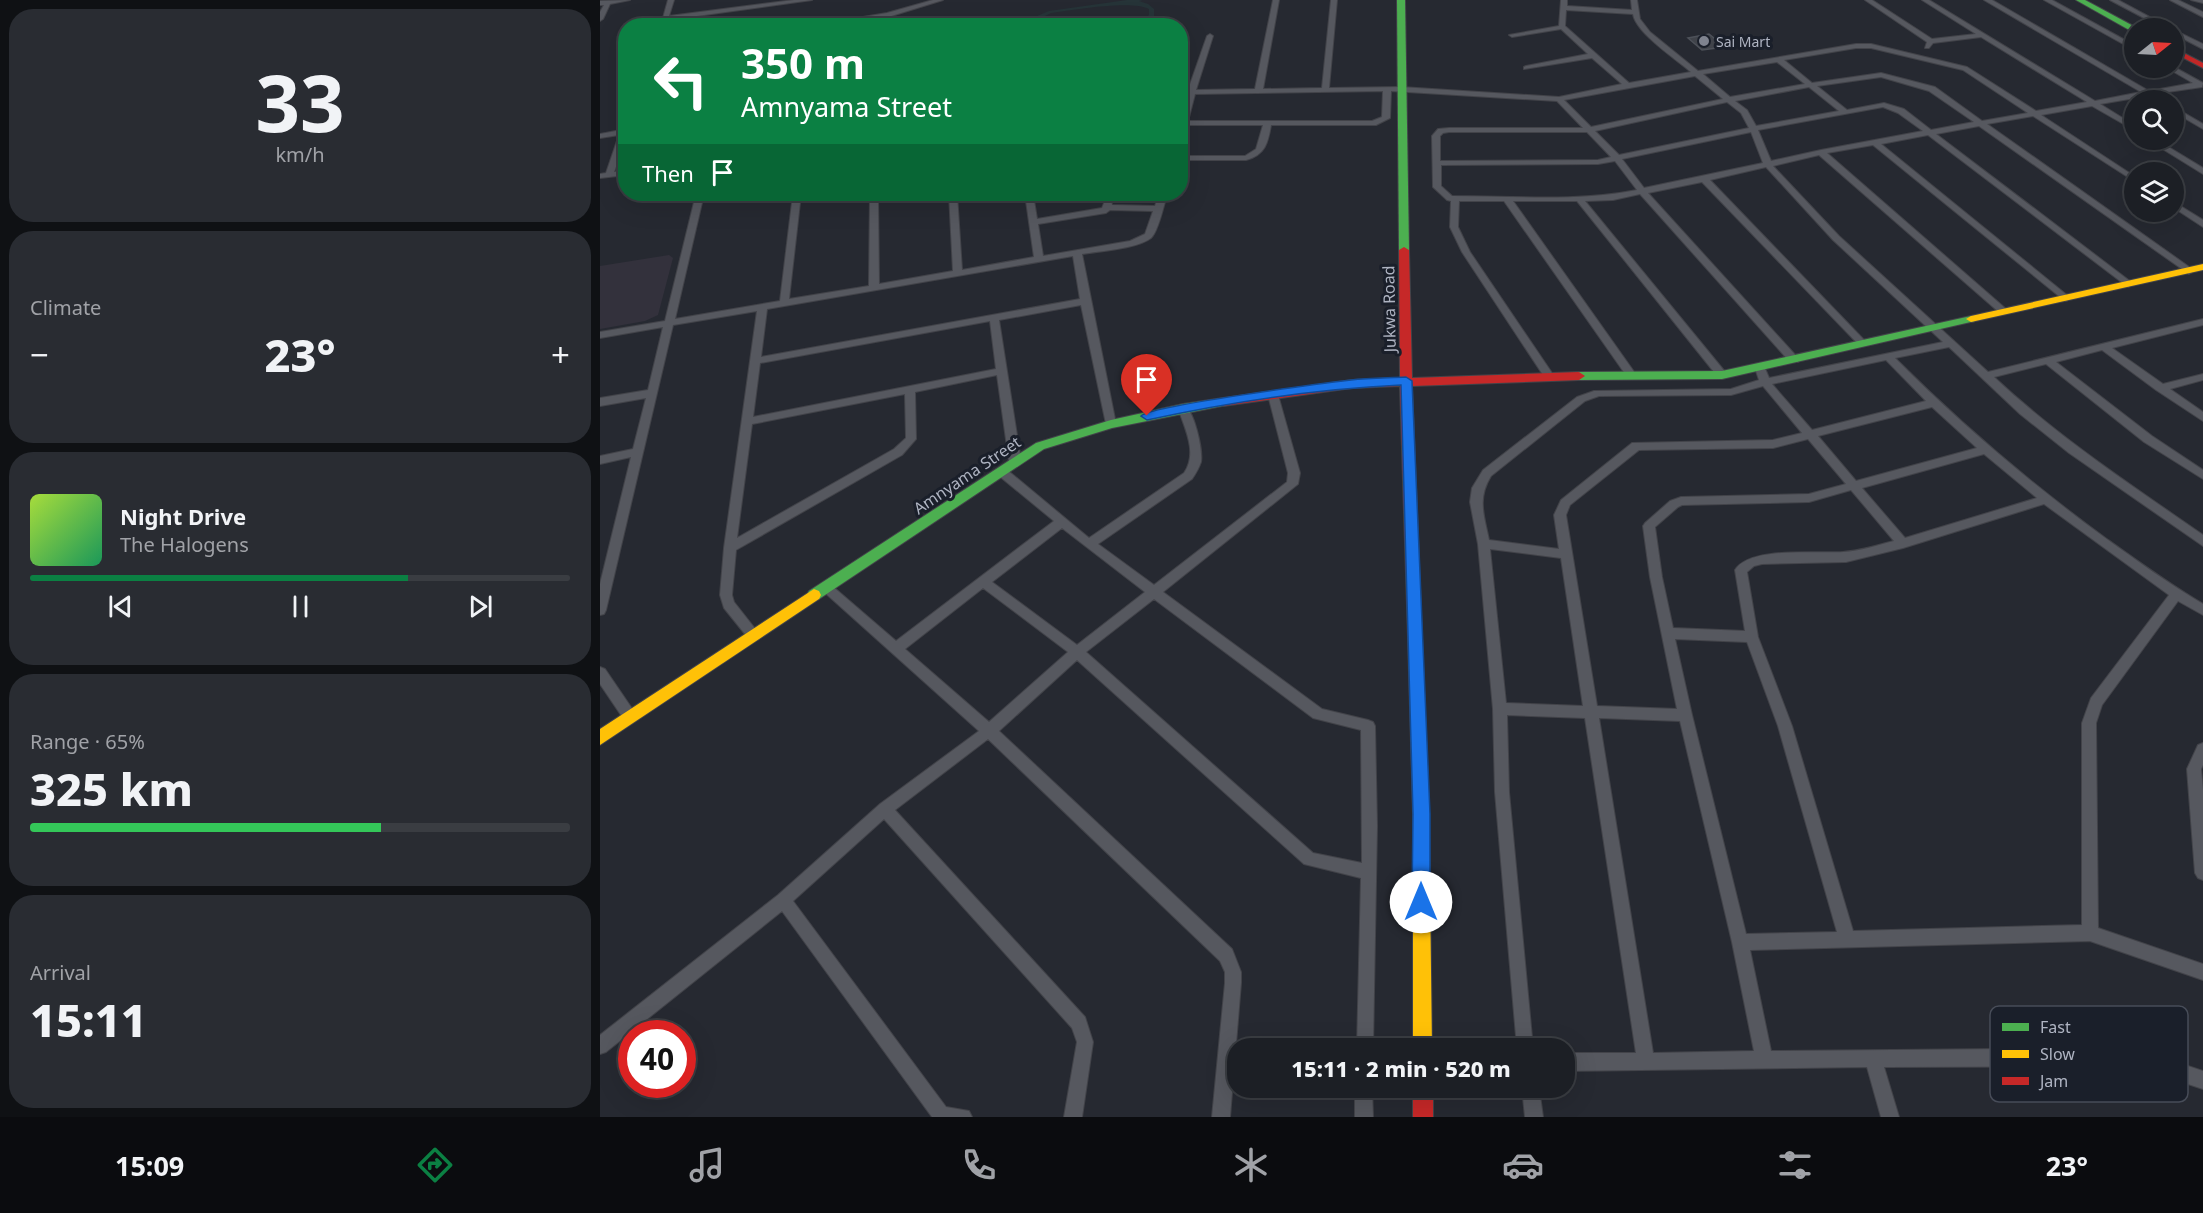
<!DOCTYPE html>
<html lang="en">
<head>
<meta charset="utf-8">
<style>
	:root { --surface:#1c1f25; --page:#292c32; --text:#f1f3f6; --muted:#a0a2a7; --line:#3a3d42; --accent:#0b8043 }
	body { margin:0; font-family:"Noto Sans",sans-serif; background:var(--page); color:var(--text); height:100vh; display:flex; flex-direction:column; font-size:22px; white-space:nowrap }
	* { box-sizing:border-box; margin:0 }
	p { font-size:20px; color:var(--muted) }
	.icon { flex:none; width:33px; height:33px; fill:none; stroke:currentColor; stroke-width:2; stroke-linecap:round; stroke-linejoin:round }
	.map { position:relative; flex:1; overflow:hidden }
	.panel { display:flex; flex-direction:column; gap:9px; padding:9px; background:#0f1114; width:600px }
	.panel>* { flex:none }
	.guide { position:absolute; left:18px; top:18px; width:570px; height:183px; border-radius:24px; box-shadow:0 6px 24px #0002,0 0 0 2px var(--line); background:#0b8043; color:#fff; overflow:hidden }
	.needle { width:39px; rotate:72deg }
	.controls { position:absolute; left:1524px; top:18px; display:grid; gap:12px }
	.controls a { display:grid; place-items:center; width:60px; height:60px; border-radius:50%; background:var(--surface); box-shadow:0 6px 24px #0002,0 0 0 2px var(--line); font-size:30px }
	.speed { position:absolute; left:18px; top:1020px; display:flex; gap:12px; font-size:30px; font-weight:700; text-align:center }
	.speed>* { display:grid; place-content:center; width:78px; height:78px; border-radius:50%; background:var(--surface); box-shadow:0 6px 24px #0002,0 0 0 2px var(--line); line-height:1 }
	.speed .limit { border:9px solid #d22; background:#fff; color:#111 }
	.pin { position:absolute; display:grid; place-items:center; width:51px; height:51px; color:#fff; margin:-62px -26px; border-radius:50% 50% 50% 0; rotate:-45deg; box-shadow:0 0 6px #0007 }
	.pin .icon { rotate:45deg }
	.me { position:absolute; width:66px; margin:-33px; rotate:0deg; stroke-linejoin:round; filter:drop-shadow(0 0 4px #0008) }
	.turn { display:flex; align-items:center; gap:21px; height:126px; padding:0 24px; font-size:27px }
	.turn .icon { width:78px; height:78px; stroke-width:2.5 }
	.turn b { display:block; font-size:42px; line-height:51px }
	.then { display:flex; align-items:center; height:57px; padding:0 24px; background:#0003; gap:12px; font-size:22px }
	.big { font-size:45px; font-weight:800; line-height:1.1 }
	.panel .tile { flex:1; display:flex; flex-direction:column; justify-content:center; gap:9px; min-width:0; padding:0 21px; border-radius:24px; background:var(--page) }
	.panel .dial { align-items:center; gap:0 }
	.dial b { font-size:78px; line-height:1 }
	.song { display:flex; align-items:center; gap:18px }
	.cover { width:72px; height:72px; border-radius:9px; background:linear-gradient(135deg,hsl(80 70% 55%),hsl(150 70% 35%)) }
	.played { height:6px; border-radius:3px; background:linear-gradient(90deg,var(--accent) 70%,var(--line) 70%) }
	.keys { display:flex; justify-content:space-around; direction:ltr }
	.heat { display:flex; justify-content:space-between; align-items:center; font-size:33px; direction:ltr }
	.charge { height:9px; border-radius:4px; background:linear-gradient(90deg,#34c759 65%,var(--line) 0) }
	.trip { position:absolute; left:627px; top:1038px; width:348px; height:60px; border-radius:24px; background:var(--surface); box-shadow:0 6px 24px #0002,0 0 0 2px var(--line); font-weight:800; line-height:60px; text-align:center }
	.tab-bar { display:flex; height:96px; justify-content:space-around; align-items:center; background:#0b0c0f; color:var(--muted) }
	.tab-bar .icon { width:42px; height:42px }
	.tab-bar .current { color:var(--accent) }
	.tab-bar b { font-size:27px; color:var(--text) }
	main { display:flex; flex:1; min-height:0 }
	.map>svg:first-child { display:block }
	.medical { fill:#33313c }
	.green { fill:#263438 }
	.building { fill:#40434a; stroke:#4d5159; stroke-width:1.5 }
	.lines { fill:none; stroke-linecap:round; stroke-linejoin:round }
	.street-casing { stroke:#424349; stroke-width:2 }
	.fast-casing { stroke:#424349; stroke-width:2 }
	.slow-casing { stroke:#424349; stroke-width:2 }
	.jam-casing { stroke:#424349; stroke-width:2 }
	.street { fill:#56585f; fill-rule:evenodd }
	.fast { fill:#4caf50; fill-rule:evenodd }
	.slow { fill:#ffc107; fill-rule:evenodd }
	.jam { fill:#c62828; fill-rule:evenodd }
	.route { fill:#1a73e8; stroke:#114b97; stroke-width:1.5 }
	.poi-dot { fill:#7f838f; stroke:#1a1f2a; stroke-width:2 }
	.labels { text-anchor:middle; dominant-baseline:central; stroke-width:6; stroke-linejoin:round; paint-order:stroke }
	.far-poi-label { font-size:14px; fill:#afb4c2; stroke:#1a1f2a; text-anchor:start }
	.street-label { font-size:16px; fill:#afb4c2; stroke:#1a1f2a }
	.key { fill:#1a1f2a; stroke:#474c58; stroke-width:1.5 }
	.key-label { font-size:16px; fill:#afb4c2 }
</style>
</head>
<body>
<main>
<section class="panel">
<div class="tile dial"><b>33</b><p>km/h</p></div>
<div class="tile"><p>Climate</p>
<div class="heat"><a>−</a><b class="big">23°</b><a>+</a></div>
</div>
<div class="tile">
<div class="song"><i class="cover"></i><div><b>Night Drive</b><p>The Halogens</p></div></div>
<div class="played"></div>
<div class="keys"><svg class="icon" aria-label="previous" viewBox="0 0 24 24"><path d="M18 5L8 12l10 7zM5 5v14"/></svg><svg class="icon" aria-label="pause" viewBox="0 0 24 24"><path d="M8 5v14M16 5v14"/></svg><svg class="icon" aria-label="next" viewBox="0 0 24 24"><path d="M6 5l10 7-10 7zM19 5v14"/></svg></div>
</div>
<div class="tile"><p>Range · 65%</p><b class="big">325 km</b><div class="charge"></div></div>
<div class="tile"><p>Arrival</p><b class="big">15:11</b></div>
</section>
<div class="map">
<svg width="1603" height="1117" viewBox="0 0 1603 1117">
	<rect width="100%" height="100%" fill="#262931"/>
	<!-- medical -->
	<path class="medical" d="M69,255L73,258L58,315L45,321L0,329V266Z"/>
	<!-- green -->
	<path class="green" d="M527,0H543L539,1L548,4L554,9V16C546,24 538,26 526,25L544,20L549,15V9C530,0 475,10 451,13L441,18L437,25H431L437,16L449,11Z"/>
	<!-- building -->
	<path class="building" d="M1109,34L1125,47L1102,50L1088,38Z"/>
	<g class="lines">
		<!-- street casing -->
		<g class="street-casing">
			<g id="street">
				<path d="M30,0L10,4L3,19L0,21V12L4,5H0V1Z"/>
				<path d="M68,0H74L69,16L194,0H212L68,20L65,25H61Z"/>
				<path d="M333,0H343L288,17L229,26H209L287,13Z"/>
				<path d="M673,0H679L663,89L722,88L731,0H737L729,88L801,87L959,97L1022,84L992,58L924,69V67L926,66L988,54L961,29L912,37L909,35L959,26L961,0H967V6L1032,10L1031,0H1037L1040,19L1050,32L1098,71L1256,44H1271L1367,67L1436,111L1487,102L1381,37L1333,43L1329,48H1325L1327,42L1265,0H1272L1332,39L1376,34L1322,0H1329L1495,101L1541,92L1384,0H1392L1549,91L1593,83L1567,68L1574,67L1603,83L1602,87L1554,94L1551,97L1547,96L1500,104L1534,125V130L1492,106L1441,115L1534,176V181L1433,116L1387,124L1592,269L1594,271L1589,274L1379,126L1336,134L1531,282L1533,284L1528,287L1328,135L1281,144L1468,296V300L1465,301L1273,145L1227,153L1406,309L1408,311L1403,314L1400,313L1219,155L1173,166L1239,236L1388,372L1603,319V325L1512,348L1563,384L1603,374V380L1570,389L1603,412V421L1556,390L1502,350L1456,362L1552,436L1603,470V479L1544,442L1446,364L1394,377C1458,437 1531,485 1603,535V546L1469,453L1420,414L1349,347L1295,358C1360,423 1430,483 1504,537C1536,560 1569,584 1603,604V615L1578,601L1502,705L1496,723L1498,928L1603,964V980L1490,941L1150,950L1171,1051L1516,1048H1534L1603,1071V1089L1534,1066L1284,1067L1299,1117H1281L1267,1067L964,1071V1053H1036L985,718L907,715L909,792L933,1048H917L895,792L893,709L878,544L870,502L872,488L883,470L977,397L994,391L1131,389L1159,380L1155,368L1160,365L1164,366L1169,378L1343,342L1233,240L1166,167L1110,180L1266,342V346H1260L1102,182L1048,193L1198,358V362H1190L1040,194L1013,200L985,201L1126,373V377H1118L977,201H913L1037,376L1036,378H1028L904,201H859L858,227L870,252L954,376L953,378H945L862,252L850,227L851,201L847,200L833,187L832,136L838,129L849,128H983L957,101L791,91L790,118L776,125H671C668,143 665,155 646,160H580V156H645L656,149L663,125H586L584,135L580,137V119L587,94H580V90H588L607,36L610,34L613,36L596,90L655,89ZM966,10L1033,14C1036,33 1076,59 1091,72L1029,83L965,26ZM1256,48H1271L1363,70L1428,113L1382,121L1335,87L1281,73L1212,83L1184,60ZM1177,62L1205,84L1130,97L1103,74ZM1095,76L1123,99L991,127L964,100ZM1281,77L1329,91L1374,122L1331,130L1304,109L1284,103L1247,110L1217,86ZM1209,87L1239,111L1156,126L1147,110L1135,101ZM783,91L782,117L772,121H588L595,94ZM1127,102L1141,113L1149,128L1019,155L995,131ZM1283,107L1298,113L1323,131L1221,150L1171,161L1158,130ZM849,132H987L1011,157L998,160L840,161V136L843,133ZM1151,132L1163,163L1044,188L1022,159ZM1015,161L1037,190C977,202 913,196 852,196L841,186V165L998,164ZM1286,360L1326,401L1212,430L1172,384ZM1163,386L1202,433L1173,440L1032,443L961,500L954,515L959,549L889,540C884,515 877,499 891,476L985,401L999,396L1131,395ZM1332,407L1377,448L1256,481L1218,436ZM1208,439L1246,484L1209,494L1081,497L1070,501L1045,523L1043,526L1050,577L1077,709L997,706L966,515L970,505L1039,450L1173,448ZM1384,454L1437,498L1305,538L1262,488ZM1251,490L1294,541C1278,545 1260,551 1243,552C1216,554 1150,546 1135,570L1145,631L1073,628L1062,577L1055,527L1078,507L1082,505L1209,502ZM1444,504L1569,595L1491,698L1482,723V925L1253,931L1192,726L1158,637L1147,572L1154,566L1162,564L1246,562L1303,548ZM890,549L961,558L983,706L906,703ZM1075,639L1147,642L1178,726L1237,932L1146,934L1092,715ZM999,718L1080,721L1132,942L1154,1051L1053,1053Z"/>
				<path d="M1444,0H1452L1534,45V50Z"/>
				<path d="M1510,0H1518L1570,28H1563Z"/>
				<path d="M1570,0H1578L1603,12V17Z"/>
				<path d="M1591,0H1603V3Z"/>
				<path d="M1574,30L1603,44V49L1574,34Z"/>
				<path d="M1574,107L1603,124V129L1574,112Z"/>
				<path d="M23,125H26V139L14,172L26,171V175L0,178V174L6,173L19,135L0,138V134L21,130Z"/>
				<path d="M1548,140H1557L1603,168V174Z"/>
				<path d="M96,194H104L75,319L180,301L193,194H201L189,299L269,286L270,194H278L279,284L353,271L349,194H357L362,270L434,257L425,194H433L437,219L502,208L504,203L502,194H510L512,205L555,206L559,194H567C565,202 558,232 551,238C537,249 499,251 482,254L516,424L511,428L506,424L481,305L399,320L421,461L419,464H411L409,461L397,375L315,392L316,439L302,455L136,550L132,595L134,602L160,635L159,639L154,640L149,639L124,608L120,595L124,548L157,311L73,325L6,610L4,614L0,615V584L31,457L0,464V456L33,449L46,398L0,406V398L48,390L63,327L0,338V332L65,321ZM510,210L553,211L545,234L530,241L443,256L438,224L506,213ZM473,256L480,299L161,357L167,309ZM390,321L396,369L153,417L160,363ZM305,394L306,438L294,449L137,538L152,424Z"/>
				<path d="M1574,202L1603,220V227L1574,208Z"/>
				<path d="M673,392L678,395L700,473L698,484L563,592L722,709L768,720L773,722L775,726L777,826L773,1048H757L761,878L704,864L477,660L399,731L632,949L641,972V983L630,1117H612L625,983V972L620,961L388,739L295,810L485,1017L493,1042L482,1117H464L477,1042L472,1028L284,819L193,901L346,1107L369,1111L372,1117H332L182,911L6,1052L0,1054V1035L178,895L280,804L379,731L223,591L221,588L223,585H231L296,641L454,521L398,475L396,472L398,469H406L489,538L584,473C598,453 585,429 578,408L583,404C594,409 603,450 601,462C599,468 596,473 592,479L498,544L554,585L687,482L688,473L668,395ZM462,528L545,592L477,645L392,582ZM383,588L468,652L389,722L305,649ZM554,599L713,718L761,730L762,863L713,853L486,652Z"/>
				<path d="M0,667L5,669L35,713L37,717L35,721L30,723L25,721L0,684Z"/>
				<path d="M1603,743V765L1601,769L1603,790V880L1598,878L1595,873L1587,769L1598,745Z"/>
				<path d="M755,1088H772L773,1117H755Z"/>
				<path d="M922,1088H939L943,1117H925Z"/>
			</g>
		</g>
		<!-- fast casing -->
		<g class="fast-casing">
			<g id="fast">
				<path d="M797,0H805L809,250L804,253L799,250Z"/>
				<path d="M1476,0H1485L1537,28L1531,31Z"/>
				<path d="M1371,316L1375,317V321L1122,379L979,380L973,376L979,372L1122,371Z"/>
				<path d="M623,398L629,402L627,405L512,428L444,449L219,599H209L207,595L209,591L436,443L511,420L583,404Z"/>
			</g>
		</g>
		<!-- slow casing -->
		<g class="slow-casing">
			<g id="slow">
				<path d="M1603,264V270L1371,322L1366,319L1371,316Z"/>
				<path d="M214,589L219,591L221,595L219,599L0,745V729Z"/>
				<path d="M815,632L820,634L822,638L829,814L832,1048H813V814L808,638L810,634Z"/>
			</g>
		</g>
		<!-- jam casing -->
		<g class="jam-casing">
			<g id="jam">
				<path d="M1574,48L1603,63V68L1574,53Z"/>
				<path d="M804,247L809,250L812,378L979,372L985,376L979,380L812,386L822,638L820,642L815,644L810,642L808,638L800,386L752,388L623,406L617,402L623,398L752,380L800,378L799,250Z"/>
				<rect x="813" y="1088" width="20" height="29"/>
			</g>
		</g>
		<!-- street -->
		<use href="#street" class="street"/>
		<!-- fast -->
		<use href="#fast" class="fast"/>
		<!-- slow -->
		<use href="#slow" class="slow"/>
		<!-- jam -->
		<use href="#jam" class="jam"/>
	</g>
	<!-- route -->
	<path class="route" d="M806,377L812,381L830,814V902L827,908L821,911L815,908L812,902L813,814L801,385C716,389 630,402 547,420L541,416C550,406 724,383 751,380C769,378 788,378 806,377Z"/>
	<!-- markers -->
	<circle class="poi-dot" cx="1104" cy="41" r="6"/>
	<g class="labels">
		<!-- far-poi labels -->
		<g class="far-poi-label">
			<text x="1116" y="41">Sai Mart</text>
		</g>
		<!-- street labels -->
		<g class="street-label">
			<text transform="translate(789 309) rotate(-91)">Jukwa Road</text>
			<text transform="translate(367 475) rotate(-34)">Amnyama Street</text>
		</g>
	</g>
	<!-- legend -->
	<rect x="1390" y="1006" width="198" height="96" rx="9" class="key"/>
	<rect x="1402" y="1023" width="27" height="8" fill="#4caf50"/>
	<rect x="1402" y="1050" width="27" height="8" fill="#ffc107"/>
	<rect x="1402" y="1077" width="27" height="8" fill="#c62828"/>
	<g class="key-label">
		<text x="1440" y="1033">Fast</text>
		<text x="1440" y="1060">Slow</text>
		<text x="1440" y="1087">Jam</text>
	</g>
</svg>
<div class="controls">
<a><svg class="needle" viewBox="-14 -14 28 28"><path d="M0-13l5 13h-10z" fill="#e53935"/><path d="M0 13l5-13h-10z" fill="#a0a2a7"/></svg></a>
<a><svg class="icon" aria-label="search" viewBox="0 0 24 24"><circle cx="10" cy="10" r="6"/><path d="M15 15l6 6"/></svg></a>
<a><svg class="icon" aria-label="layers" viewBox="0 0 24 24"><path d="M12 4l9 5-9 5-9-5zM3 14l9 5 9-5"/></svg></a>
</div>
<div class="speed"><div class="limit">40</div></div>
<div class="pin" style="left:547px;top:416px;background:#d93025"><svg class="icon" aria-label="arrive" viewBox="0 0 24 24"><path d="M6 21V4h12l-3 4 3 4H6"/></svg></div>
<svg class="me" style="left:821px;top:902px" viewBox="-20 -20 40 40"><circle r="19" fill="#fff"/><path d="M0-13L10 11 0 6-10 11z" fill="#1a73e8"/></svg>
<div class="trip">15:11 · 2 min · 520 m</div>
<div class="guide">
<div class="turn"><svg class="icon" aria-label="left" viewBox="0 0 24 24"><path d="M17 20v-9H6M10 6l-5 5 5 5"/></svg><div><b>350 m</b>Amnyama Street</div></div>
<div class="then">Then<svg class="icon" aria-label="arrive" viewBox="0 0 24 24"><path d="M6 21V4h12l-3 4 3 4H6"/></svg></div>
</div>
</div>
</main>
<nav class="tab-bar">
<b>15:09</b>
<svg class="icon current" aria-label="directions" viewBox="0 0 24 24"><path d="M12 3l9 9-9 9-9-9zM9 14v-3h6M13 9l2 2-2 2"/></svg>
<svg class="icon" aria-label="music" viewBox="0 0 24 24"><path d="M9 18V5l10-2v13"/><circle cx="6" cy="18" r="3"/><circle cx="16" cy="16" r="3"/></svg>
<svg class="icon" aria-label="phone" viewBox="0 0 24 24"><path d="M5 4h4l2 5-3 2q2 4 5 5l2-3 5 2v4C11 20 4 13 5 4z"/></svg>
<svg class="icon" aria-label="climate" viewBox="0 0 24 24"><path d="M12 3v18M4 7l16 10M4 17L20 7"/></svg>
<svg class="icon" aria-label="car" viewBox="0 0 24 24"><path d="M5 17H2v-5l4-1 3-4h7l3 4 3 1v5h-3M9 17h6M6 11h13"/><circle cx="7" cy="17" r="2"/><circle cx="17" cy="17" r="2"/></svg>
<svg class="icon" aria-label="filters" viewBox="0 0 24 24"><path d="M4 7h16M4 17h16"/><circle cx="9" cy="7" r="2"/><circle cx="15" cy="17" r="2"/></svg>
<b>23°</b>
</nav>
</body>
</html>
